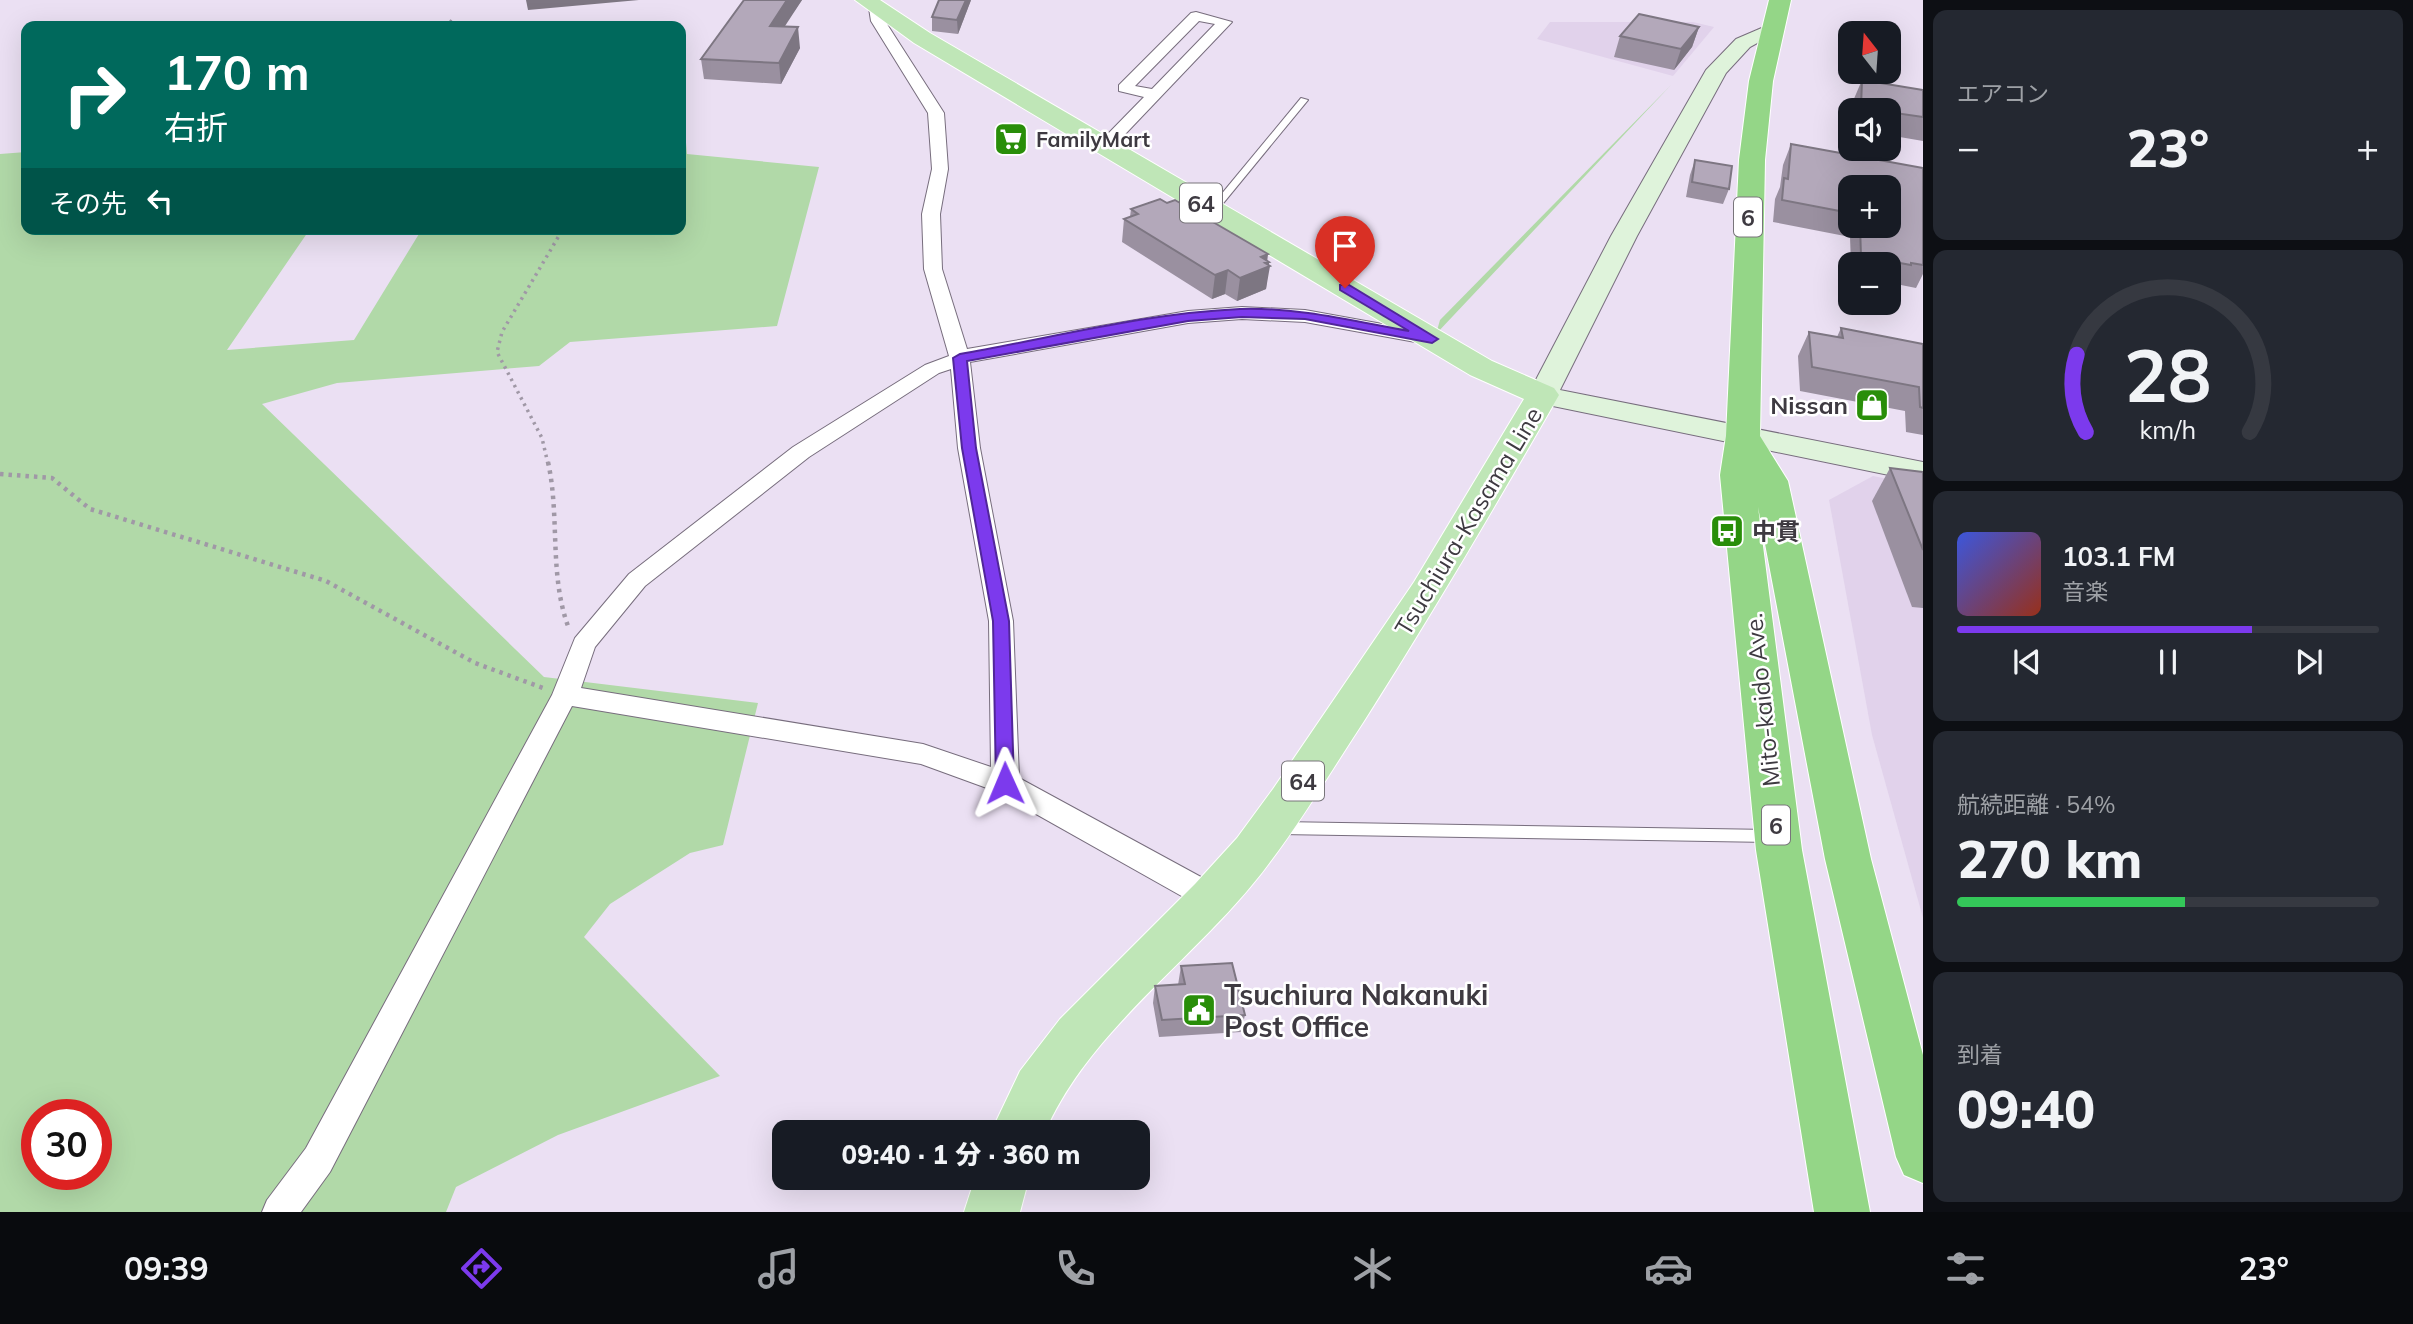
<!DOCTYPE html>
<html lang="ja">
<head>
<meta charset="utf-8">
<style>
	:root { --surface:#171b24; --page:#242831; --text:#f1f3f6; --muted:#9ea1a6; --line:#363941; --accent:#7c3aed }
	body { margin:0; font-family:Mulish,"Noto Sans JP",sans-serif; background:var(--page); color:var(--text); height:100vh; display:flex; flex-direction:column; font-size:26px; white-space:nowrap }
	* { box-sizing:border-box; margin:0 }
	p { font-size:23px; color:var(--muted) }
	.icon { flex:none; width:38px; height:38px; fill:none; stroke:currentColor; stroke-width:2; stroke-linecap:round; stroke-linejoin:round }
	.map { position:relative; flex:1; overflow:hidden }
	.drawer { display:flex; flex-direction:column; gap:10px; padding:10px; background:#0d0f14; width:490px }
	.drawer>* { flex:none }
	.hud { position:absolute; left:21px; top:21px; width:665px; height:214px; border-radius:14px; box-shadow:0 7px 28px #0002; background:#00695c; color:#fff; overflow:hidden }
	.needle { width:46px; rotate:343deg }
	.fabs { position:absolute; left:1838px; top:21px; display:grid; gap:14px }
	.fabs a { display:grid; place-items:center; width:63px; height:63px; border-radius:14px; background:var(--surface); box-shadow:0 7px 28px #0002; font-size:35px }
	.speed { position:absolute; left:21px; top:1099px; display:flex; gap:14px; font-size:35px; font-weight:700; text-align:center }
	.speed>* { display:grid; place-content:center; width:91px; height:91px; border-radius:50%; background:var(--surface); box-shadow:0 7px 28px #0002; line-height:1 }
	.speed .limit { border:10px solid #d22; background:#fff; color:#111 }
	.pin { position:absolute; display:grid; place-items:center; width:60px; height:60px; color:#fff; margin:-72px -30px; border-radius:50% 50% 50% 0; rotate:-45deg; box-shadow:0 0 7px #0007 }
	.pin .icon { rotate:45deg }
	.me { position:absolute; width:77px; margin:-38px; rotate:359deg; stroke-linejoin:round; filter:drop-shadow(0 0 5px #0008) }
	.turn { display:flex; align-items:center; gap:24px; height:147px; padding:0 28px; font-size:32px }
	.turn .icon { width:91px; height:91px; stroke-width:2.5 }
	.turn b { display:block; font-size:49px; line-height:60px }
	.then { display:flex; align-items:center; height:66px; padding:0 28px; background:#0003; gap:14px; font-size:26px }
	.big { font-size:52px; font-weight:800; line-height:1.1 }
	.drawer .card { flex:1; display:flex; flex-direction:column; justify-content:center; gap:10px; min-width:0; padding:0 24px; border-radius:14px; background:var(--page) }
	.drawer .dial { align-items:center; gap:0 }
	.dial svg { height:182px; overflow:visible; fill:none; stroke:var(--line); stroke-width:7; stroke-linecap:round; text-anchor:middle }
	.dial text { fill:var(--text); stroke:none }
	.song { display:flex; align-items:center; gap:21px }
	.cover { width:84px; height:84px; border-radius:10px; background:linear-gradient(135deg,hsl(230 70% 55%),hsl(10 70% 35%)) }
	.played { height:7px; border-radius:4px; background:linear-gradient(90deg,var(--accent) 70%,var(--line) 70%) }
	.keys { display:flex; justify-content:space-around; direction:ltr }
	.heat { display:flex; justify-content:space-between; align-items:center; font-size:38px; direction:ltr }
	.charge { height:10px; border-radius:5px; background:linear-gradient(90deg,#34c759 54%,var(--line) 0) }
	.trip { position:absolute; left:772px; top:1120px; width:378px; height:70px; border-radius:14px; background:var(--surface); box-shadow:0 7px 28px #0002; font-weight:800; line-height:70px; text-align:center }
	.tabs { display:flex; height:112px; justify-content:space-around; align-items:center; background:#090b0e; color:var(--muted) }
	.tabs .icon { width:49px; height:49px }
	.tabs .current { color:var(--accent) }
	.tabs b { font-size:32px; color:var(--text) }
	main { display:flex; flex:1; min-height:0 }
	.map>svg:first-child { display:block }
	.built { fill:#e1d2eb }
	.green { fill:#b1d9a8; fill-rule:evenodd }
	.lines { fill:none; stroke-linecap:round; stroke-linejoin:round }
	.lane-casing { stroke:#776d7d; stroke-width:2 }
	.street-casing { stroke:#776d7d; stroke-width:2 }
	.secondary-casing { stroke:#776d7d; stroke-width:2 }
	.primary-casing { stroke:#fff; stroke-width:2 }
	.highway-casing { stroke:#fff; stroke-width:2 }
	.path-far2 { stroke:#a098a6; stroke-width:2.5; stroke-dasharray:2 3.5; stroke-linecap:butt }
	.path-far1 { stroke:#a098a6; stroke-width:3.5; stroke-dasharray:2.5 4.5; stroke-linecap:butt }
	.path { stroke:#a098a6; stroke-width:4.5; stroke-dasharray:3.5 5; stroke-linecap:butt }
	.lane { fill:#fff; fill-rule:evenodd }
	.street { fill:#fff; fill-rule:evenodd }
	.secondary { fill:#dff3db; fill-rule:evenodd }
	.primary { fill:#bfe6b7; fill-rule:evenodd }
	.highway { fill:#94d687; fill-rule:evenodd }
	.wall { fill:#9a90a0; fill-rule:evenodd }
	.shaded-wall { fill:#7d7682 }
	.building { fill:#b3a8ba; stroke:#7d7682; stroke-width:2 }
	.route { fill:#7c3aed; stroke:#51269a; stroke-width:2 }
	.labels { text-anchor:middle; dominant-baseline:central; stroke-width:5; stroke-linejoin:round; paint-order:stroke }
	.far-poi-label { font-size:21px; font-weight:bold; fill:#3e3a41; stroke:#fff; text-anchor:start }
	.shield { fill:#fff; stroke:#78757a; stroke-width:2 }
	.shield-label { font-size:23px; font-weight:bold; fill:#3e3a41 }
	.poi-label { font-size:24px; font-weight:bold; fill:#3e3a41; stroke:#fff; text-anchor:end }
	.street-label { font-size:24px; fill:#3e3a41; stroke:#fff }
	.near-poi-label { font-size:28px; font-weight:bold; fill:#3e3a41; stroke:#fff; text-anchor:start }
</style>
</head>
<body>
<main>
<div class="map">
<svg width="1923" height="1212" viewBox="0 0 1923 1212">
	<rect width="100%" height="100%" fill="#ebe0f3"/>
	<!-- built -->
	<g class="built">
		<path d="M1550,22H1693L1714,27L1673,76L1537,39Z"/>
		<path d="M1873,476L1923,486V918L1872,735L1829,500Z"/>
	</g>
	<!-- green -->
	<g class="green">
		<path d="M681,85L687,154L819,167L777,326L570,342L539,366L337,383L262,404L544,677L758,703L723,845L690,853L610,904L584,937L720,1076L558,1135L456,1187L446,1212H0V154L26,152V229H310L227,350L354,340L422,229H681ZM37,1115H96V1174H37Z"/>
		<path d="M1671,85L1436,334L1440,320Z"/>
	</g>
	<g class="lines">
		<!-- lane casing -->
		<g class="lane-casing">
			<g id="lane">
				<path d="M1301,98L1308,100L1216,212H1210V208Z"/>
				<path d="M1280,822L1770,830L1775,832L1777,836L1775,840L1770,842L1280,834L1275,832L1273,828L1275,824Z"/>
			</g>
		</g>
		<!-- street casing -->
		<g class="street-casing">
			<g id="street">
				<path d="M876,4L883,8L885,21L944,113L948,169L940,214L942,269L967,349L1188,311L1242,307L1305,310L1432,333L1442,339L1432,345L1305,322L1242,319L1188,323L970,362L980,448L1013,621L1019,778L1223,889L1227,898L1223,907L1212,910L1201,907L995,791L921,764L572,706L330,1172L301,1212H262L267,1200L306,1148L552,695L575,638L629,574L793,447L925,365L949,356L924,269L922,214L932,169L928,113L871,21L869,8ZM951,369L958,448L989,621L991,767L923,744L581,688L595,647L645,586L809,457L939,373Z"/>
				<path d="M1196,12L1232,22L1111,149H1099V143L1144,97L1119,91V85L1191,13ZM1199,21L1215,24L1152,89L1135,86Z"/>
			</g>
		</g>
		<!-- secondary casing -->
		<g class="secondary-casing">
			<path id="secondary" d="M1771,24L1781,30L1750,47L1726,73L1637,236L1560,390L1923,462V482L1543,404L1533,401L1528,395L1611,236L1706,70L1736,39Z"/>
		</g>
		<!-- primary casing -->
		<g class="primary-casing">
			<g id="primary">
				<path d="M855,0H880L930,33L1492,361L1554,388L1559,395C1496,505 1432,614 1364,721C1333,768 1304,817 1270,862C1202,955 1091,1026 1045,1132H991L1020,1071L1060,1019L1195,884L1237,838L1273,789L1414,582L1524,399L1470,375L914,43Z"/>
				<path d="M975,1178H1029L1020,1212H964Z"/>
			</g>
		</g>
		<!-- highway casing -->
		<g class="highway-casing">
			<path id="highway" d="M1769,0H1791L1773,81L1765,160L1760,436L1788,481L1871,859L1923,1055V1183L1904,1175L1896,1157L1825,859L1758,507L1802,850L1870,1212H1814L1756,850L1720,475L1726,436L1739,160L1749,81Z"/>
		</g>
		<!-- path-far2 -->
		<path class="path-far2" d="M447,26L452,19"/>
		<!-- path-far1 -->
		<path class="path-far1" d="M548,464L542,438L497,352L502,332L563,229"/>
		<!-- path -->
		<g class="path">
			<path d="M548,462C560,516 549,574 568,626"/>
			<path d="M0,474L52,478L90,509L326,581L475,663L543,688"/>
		</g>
		<!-- lane -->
		<use href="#lane" class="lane"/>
		<!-- street -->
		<use href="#street" class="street"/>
		<!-- secondary -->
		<use href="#secondary" class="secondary"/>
		<!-- primary -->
		<use href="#primary" class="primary"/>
		<!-- highway -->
		<use href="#highway" class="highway"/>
	</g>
	<!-- wall -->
	<g class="wall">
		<path d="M744,0H802L784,26L800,48L781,84L704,79L701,59Z"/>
		<path d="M971,0L958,34L932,31V17Z"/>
		<path d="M1699,27L1692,47L1674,70L1614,57L1620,36Z"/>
		<path d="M1862,80L1923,90V141L1888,135V110H1853V101Z"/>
		<path d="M1791,144L1923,168V274L1916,288L1901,285L1900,287L1888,285V264H1851L1850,237L1773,222L1775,199L1780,187L1783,165ZM1850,187L1888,226H1850Z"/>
		<path d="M1695,160L1729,189L1723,204L1686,197L1690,175Z"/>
		<path d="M1167,203L1269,262L1266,289L1237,301L1225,294L1212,299L1122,242L1124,219L1130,217L1131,209Z"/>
		<path d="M1841,328L1923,344V435L1906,432L1905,411L1800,391L1798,356L1809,332L1837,337Z"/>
		<path d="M1890,468L1923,472V608L1912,607L1872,501Z"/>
		<path d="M1181,966L1245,1015L1241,1032L1159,1037L1153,1003L1155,986L1178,985Z"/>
	</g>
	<!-- shaded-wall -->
	<g class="shaded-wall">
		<path d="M526,0H639L528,10Z"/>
		<path d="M787,0H802L772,46L770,26Z"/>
		<path d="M966,0H971L958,34L957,20Z"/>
		<path d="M798,27L800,48L781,84L779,63Z"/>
		<path d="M1699,27L1692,47L1674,70L1681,49Z"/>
		<path d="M1268,254L1267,263L1269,262V266H1270L1266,289L1237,301L1240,278L1261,257Z"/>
		<path d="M1228,270L1225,294L1212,299L1215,275Z"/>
	</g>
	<!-- building -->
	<g class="building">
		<path d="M744,0H787L770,26L798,27L779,63L701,59Z"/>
		<path d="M939,0H966L957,20L932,17Z"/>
		<path d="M1639,14L1699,27L1681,49L1620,36Z"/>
		<path d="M1862,80L1923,90V117L1888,112V110H1880L1861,107Z"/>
		<path d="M1791,144L1923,168V265L1911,263V265L1861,256L1860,226H1888V187H1850V213L1782,200L1784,178L1788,179Z"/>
		<path d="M1695,160L1732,166L1729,189L1692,182Z"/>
		<path d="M1160,199L1167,203L1175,200L1268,254L1261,257L1269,262L1265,263L1270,266L1240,278L1228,270L1215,275L1124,219L1138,214L1131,209Z"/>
		<path d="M1841,328L1923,344V408L1920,407L1919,387L1812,367L1809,332L1843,338Z"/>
		<path d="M1890,468L1923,472V550Z"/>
		<path d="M1232,963L1245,1015L1162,1020L1155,986L1185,984L1181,966Z"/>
	</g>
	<!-- route -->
	<path class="route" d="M1340,285H1349L1438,339L1432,343L1305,319L1242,317L1188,321L967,361L976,448L1009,621L1014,783L1011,788H999L996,783L993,621L962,448L953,358L960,354C1052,338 1146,313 1240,309C1297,307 1353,321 1409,331L1340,290Z"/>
	<!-- icons -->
	<defs>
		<g id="supermarket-square" transform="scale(1.75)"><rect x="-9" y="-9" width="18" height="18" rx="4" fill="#298e09" stroke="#fff"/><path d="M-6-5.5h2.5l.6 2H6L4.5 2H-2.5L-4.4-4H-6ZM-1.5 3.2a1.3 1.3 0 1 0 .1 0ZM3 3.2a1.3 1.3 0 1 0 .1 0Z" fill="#fff"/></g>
		<g id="shop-square" transform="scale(1.75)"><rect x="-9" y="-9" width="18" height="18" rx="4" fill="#298e09" stroke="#fff"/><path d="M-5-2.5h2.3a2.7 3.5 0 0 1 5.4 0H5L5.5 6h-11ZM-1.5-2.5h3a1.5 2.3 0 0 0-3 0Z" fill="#fff"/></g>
		<g id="bus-square" transform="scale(1.75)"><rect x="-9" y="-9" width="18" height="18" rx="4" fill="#298e09" stroke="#fff"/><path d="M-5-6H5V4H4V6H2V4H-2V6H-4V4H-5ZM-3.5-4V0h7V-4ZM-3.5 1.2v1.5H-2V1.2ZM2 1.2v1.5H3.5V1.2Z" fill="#fff"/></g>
		<g id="civic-square" transform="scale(1.75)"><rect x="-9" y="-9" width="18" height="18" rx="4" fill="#298e09" stroke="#fff"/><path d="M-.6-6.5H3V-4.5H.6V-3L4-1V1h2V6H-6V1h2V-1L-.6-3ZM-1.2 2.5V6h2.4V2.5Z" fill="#fff"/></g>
	</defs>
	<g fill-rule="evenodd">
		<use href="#supermarket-square" x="1011" y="139"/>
		<use href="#shop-square" x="1872" y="405"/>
		<use href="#bus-square" x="1727" y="531"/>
		<use href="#civic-square" x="1199" y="1010"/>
	</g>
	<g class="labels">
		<!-- far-poi labels -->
		<g class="far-poi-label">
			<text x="1036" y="139">FamilyMart</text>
		</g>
		<!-- shield labels -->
		<g class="shield">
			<rect x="1180" y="183.5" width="42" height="39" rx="5"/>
			<rect x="1734" y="197.5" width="28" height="39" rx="5"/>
			<rect x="1282" y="761.5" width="42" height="39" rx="5"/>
			<rect x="1762" y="805.5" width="28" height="39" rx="5"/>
		</g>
		<g class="shield-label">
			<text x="1201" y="203">64</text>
			<text x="1748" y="217">6</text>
			<text x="1303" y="781">64</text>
			<text x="1776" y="825">6</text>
		</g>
		<!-- poi labels -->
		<g class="poi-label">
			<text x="1848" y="405">Nissan</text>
			<text x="1752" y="531" text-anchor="start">中貫</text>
		</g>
		<!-- street labels -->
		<g class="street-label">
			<text transform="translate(1468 521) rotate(-59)">Tsuchiura-Kasama Line</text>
			<text transform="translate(1762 700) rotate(-96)">Mito-kaido Ave.</text>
		</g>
		<!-- near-poi labels -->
		<g class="near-poi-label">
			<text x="1224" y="994">Tsuchiura Nakanuki<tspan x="1224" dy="32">Post Office</tspan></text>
		</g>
	</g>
</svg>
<div class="fabs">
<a><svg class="needle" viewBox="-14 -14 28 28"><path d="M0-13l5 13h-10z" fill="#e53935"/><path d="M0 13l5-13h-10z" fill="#9ea1a6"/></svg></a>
<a><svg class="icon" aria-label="sound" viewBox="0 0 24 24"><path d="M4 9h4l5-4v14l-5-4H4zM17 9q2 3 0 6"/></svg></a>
<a>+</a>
<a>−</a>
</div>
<div class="speed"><div class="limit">30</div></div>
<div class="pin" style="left:1345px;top:288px;background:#d93025"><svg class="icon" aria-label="arrive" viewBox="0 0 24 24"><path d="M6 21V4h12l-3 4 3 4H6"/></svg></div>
<svg class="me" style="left:1005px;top:783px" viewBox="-20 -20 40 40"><path d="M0-17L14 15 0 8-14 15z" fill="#7c3aed" stroke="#fff" stroke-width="4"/></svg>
<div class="trip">09:40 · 1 分 · 360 m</div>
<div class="hud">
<div class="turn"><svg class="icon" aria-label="right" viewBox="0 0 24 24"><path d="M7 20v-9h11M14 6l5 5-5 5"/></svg><div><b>170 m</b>右折</div></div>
<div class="then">その先<svg class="icon" aria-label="left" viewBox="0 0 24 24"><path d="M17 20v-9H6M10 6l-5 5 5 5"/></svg></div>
</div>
</div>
<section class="drawer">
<div class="card"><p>エアコン</p>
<div class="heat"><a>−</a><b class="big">23°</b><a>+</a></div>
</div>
<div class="card dial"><svg viewBox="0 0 100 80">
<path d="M14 69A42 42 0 1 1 86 69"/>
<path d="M14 69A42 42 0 0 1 10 35" stroke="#7c3aed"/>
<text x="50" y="56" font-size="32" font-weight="700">28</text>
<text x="50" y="72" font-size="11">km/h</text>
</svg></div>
<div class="card">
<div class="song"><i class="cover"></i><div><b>103.1 FM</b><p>音楽</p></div></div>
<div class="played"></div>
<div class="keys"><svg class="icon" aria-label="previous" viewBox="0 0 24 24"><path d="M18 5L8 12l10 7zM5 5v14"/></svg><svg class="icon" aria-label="pause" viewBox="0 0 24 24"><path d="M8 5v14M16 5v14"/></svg><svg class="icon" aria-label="next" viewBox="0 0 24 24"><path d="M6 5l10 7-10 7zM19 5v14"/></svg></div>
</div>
<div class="card"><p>航続距離 · 54%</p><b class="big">270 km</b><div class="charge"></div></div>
<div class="card"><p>到着</p><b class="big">09:40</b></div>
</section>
</main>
<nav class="tabs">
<b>09:39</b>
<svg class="icon current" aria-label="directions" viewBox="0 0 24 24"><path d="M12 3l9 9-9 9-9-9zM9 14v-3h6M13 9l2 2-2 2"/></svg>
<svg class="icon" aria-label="music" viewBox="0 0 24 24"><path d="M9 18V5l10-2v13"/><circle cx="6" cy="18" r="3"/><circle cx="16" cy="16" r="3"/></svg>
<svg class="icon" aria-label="phone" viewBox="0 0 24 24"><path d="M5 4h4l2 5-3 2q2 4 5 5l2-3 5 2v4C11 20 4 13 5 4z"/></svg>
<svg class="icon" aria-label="climate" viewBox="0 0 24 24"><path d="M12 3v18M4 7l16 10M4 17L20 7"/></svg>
<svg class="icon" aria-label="car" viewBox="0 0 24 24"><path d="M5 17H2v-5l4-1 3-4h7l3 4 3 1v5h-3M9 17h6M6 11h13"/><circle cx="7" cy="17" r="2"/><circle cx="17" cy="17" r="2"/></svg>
<svg class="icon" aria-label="filters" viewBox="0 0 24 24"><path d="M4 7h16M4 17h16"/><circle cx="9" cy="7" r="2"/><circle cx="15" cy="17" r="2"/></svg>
<b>23°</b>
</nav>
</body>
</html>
